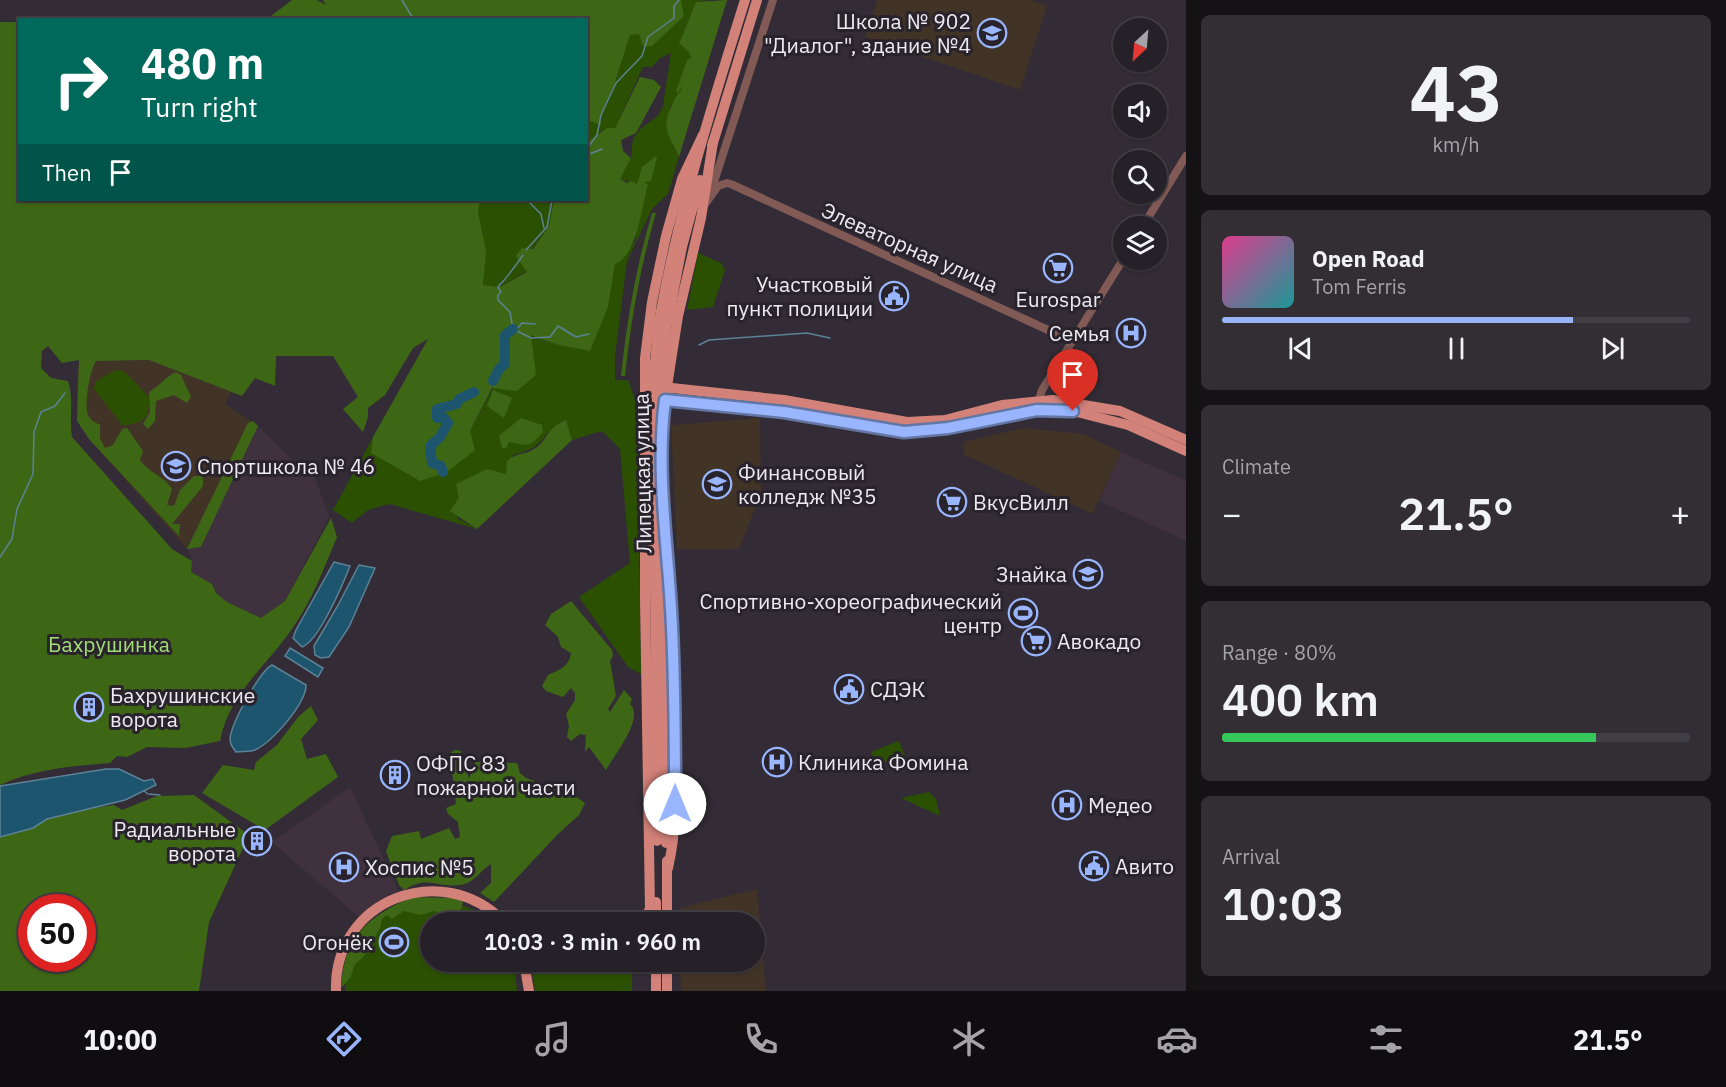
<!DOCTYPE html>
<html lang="en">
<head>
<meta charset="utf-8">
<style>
	:root { --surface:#262128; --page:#322e34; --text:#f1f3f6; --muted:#a4a3a8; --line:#423e45; --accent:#98b5fd }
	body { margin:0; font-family:"IBM Plex Sans",sans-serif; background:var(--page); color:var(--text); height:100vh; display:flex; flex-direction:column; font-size:22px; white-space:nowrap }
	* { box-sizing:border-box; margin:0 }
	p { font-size:20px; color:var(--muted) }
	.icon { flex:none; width:33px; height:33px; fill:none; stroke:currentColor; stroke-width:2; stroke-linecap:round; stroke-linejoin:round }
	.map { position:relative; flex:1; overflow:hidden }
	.drawer { display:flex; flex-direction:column; gap:15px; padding:15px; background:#151216; width:540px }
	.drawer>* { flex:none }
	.banner { position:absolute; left:18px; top:18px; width:570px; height:183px; border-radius:0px; box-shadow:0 2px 4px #0004,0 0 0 2px var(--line); background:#00695c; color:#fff; overflow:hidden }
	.needle { width:39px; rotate:206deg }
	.tools { position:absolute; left:1113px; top:18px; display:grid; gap:12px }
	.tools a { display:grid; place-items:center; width:54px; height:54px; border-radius:50%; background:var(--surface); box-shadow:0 2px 4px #0004,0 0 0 2px var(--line); font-size:30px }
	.speed { position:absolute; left:18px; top:894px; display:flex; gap:12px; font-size:30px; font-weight:700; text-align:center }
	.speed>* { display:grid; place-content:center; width:78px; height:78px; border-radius:50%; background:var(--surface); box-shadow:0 2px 4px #0004,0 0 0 2px var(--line); line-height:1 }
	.speed .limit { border:9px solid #d22; background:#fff; color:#111 }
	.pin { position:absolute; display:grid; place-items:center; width:51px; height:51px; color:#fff; margin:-62px -26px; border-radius:50% 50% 50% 0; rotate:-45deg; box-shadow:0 0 6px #0007 }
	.pin .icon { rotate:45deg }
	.me { position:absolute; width:66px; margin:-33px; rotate:0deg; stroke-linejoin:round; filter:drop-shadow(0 0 4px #0008) }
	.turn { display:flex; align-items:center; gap:21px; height:126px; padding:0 24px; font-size:27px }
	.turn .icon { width:78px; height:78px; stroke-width:2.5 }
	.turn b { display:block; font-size:42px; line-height:51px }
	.then { display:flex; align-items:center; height:57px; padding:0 24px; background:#0003; gap:12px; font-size:22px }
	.big { font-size:45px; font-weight:600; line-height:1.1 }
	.drawer .tile { flex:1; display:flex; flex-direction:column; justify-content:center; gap:9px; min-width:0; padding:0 21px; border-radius:9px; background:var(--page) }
	.drawer .dial { align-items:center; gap:0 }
	.dial b { font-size:78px; line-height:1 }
	.song { display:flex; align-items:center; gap:18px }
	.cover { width:72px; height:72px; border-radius:9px; background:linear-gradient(135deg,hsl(330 70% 55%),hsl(180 70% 35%)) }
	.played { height:6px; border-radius:3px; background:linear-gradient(90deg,var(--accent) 75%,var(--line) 75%) }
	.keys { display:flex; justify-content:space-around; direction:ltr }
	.heat { display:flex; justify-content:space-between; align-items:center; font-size:33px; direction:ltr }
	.charge { height:9px; border-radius:4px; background:linear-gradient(90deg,#34c759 80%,var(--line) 0) }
	.trip { position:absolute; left:420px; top:912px; width:345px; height:60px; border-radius:30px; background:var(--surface); box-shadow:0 2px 4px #0004,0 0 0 2px var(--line); font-weight:600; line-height:60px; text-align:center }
	.tabs { display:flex; height:96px; justify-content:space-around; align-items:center; background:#0f0d10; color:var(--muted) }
	.tabs .icon { width:42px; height:42px }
	.tabs .on { color:var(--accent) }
	.tabs b { font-size:27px; color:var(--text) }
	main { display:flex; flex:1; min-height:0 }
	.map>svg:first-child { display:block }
	.education { fill:#413426 }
	.medical { fill:#40313e }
	.green { fill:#2b5001 }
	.forest { fill:#3e6715; fill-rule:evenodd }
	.water { fill:#1d556f; stroke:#5c8296; stroke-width:1.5 }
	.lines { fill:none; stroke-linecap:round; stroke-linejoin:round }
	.stream { stroke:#5c8296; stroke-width:1.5 }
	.river { stroke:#1d556f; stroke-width:10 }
	.minor { stroke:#815a55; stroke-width:8 }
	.major { stroke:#d28279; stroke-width:10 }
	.major-bridge { stroke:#d28279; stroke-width:10 }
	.route-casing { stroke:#6376a4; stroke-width:15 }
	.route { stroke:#98b5fd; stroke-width:10 }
	.labels { text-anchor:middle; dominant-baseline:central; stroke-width:6; stroke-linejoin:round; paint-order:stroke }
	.poi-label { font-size:21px; fill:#eeeaf1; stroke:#29232c; text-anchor:start }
	.street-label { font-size:21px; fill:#eeeaf1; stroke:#29232c }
	.park-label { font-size:21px; fill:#a3de76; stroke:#29232c }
</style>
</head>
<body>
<main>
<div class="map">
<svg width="1186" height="991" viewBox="0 0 1186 991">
	<rect width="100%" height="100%" fill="#332c36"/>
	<!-- education -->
	<g class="education">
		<path d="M877,0H1031L1047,6L1020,90L865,37Z"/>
		<path d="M149,360L231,392L225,404L258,426L194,549H187L89,439L77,421V369L96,361Z"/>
		<path d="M760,418L761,493L739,549H677L671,425Z"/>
		<path d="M1023,428L1083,434L1121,452L1093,514L963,454L964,442Z"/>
		<path d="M757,889L766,991H681L680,962H754V922H679L680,908Z"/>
	</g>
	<!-- medical -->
	<g class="medical">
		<path d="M258,426L293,461L314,475L329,517L285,601L261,618L227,602L216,593L212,584L191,572V557L187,549L201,547Z"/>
		<path d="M1121,452L1186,481V541L1100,501Z"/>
		<path d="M350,787L399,892L379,901L359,917L272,842Z"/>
	</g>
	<!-- green -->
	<g class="green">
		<path d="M663,0H710L696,2L681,39L680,43L688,51L692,59L681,93L670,107L667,129L679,157L668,194L652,209L627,261L615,356V380H628L637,405L641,674L628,667L579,597L630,563L620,449L602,431L572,440L566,420C539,431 550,447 513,455L506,475L459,498L457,518L477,529L389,504L368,510L352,523L333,510L373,437L372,453L470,431L493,388L530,334L559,345L608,307L615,264L636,240L635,230L647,187L620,179L631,158L633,139L640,129L658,116L663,106L671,53L660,58L652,67H643L615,128L601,131L587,143V120L601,124L595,115L619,69L630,34Z"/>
		<path d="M469,200H559L549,226L532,249L522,248L527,271L500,287L483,285C485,255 487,225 469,200Z"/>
		<path d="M698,253L721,263L725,270L713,307L687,310Z"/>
		<path d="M116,370L124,371L150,398L147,415L140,422L123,426L94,389L96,381Z"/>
		<path d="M899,741L906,758L891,764L873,756L871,752Z"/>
		<path d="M929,792L936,799L940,816L901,798Z"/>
		<path d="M451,901L479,912L490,922H430V962H502L505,973L515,972L517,991H345L347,967L386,913Z"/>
		<path d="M531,962H632V991H535Z"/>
	</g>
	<!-- forest -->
	<g class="forest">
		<path d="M292,0H317L326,5L323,0H681L684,16L652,46H643L639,34L630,35L614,85L601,115V125L587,120L586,20L267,19Z"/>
		<path d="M727,0L682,147L679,157C676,148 669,139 667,130C663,112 681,93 686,77L680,93L676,91L687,61L689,58L692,59L688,51L679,43L681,39L696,2Z"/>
		<path d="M0,22H19L20,200H480L478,212L486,251L483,285L500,287L527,272L516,256L522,248L533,249L549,226L554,201L586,200L587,142L607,128H615L640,77L654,80L661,87L636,133L621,140L623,151L631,158L620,179L627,183L631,181L637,184L642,167L656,156L657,157L651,181L644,182L648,184C642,206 637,256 615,264L608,307L590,351L559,345L531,335L536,375L517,391L492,388L470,431L475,450L447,472L420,481L371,453L373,437L428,339L413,348L385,395L368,408V417L363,432L343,409L358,397L333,356H276L275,386L255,378L242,396L149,360L96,361C90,369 85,401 87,412C89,419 94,422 100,425V438L105,448L113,445L122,429L127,428L143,451L140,460C149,473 164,476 172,489L167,505L174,506L180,490L194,476H203V486L172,524H180L179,536L89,439L77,421L79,360L62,363L48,346L42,351L41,368L51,378L68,381C74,398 69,417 72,437L172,549L192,561L191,572L212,584L216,593L227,602L261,618L285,601L331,518L337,537C324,568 312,601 292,629C266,667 229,693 220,741L185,748L147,747L127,757L117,756L110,763C72,766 35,769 0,785Z"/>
		<path d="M652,213H656C640,268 631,320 625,376H621C627,320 636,267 652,213Z"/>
		<path d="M176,372L181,375L191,397L187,403L174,395L156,401L155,421L148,429L143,424L150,412L149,392C160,386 165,377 176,372Z"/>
		<path d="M493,390L512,398L504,418L487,406Z"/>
		<path d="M521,418L542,425L543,432C529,448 529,446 509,442L506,448H502L499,436Z"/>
		<path d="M566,420L572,440L477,529L450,511L459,498L456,484L487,469L506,474L507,461C515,453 525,455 534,449C550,439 544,429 566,420Z"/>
		<path d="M253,421L258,426L201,547L187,549L248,423Z"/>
		<path d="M571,601L612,650L613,656L610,661L616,696L608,709L610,712L624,690L632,699L630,704C645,718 614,755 606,770L589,747L585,752L586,735L580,734L571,741L567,737L569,726L566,714L575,700V693L571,688L563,697L546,691L542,686L548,675C559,670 569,667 571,653L561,647L558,637L545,625L551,614Z"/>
		<path d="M311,706L318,720L301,739L307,759L326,754L338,777L265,830L202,793L223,765L254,770L256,762L277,745L298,717Z"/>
		<path d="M455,750L461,751L469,779L475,762L517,763L520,773L526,778L575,796L585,803L579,815L558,834L494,902L480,893L491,883V864C480,871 473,884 460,885C435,888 429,875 404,890L399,885L386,851L392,836L419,831L421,839L449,828L455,839L460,837L458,822L448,814L446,808L456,804L450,753Z"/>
		<path d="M194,795L249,835L209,922L199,991H0V837L33,828L47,819L88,809L114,805L122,810L157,796ZM32,908H82V958H32Z"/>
		<path d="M411,897L455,898L463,902L457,922H444L441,914L434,911L421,915L404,911L392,919L387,915L382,919L380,928L364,956L355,964L350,978L341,988C344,936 367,918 411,897Z"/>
	</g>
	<!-- water -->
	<g class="water">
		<path d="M334,562L350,566C343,584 319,641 302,647L293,638L296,630Z"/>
		<path d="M359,565L375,568L349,627L329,657L321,658L315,655L314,646L337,607Z"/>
		<path d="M290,648L323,668L318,677L285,656Z"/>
		<path d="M272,665L306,685C306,704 272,742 255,750C250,752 242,751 236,752C233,748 230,745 230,739C231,724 259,672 272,665Z"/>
		<path d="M106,769H119L144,781L153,779L156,785L125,800L47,819L33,828L0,837V786Z"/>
	</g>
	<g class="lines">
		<!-- stream -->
		<g class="stream">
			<path d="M402,0L414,20"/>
			<path d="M586,150L597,135L601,115L616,83L642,56L648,37L674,18V6L679,0"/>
			<path d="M586,152V158"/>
			<path d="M587,155L602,149"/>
			<path d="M527,200L541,214L544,228"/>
			<path d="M526,250L547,227L552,200"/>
			<path d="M523,255C515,267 508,276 498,287L501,292L498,295V300L510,312L513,329L531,338L550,337L558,326L576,337L589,334"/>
			<path d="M516,330L522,323L535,324"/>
			<path d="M699,345L709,340L807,333L830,338"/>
			<path d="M0,557L12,539L17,509L33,474L34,432L41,412L55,406L65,393"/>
			<path d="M144,791L148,794L160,795"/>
		</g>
		<!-- river -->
		<g class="river">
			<path d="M493,381L499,369L505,364V335L513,329"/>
			<path d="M443,472L441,466L432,463L430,446L440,437L448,423L443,417L437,418V409L457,404L459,399L474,392"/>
		</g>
		<!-- minor -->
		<g class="minor">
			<path d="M711,191L773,0"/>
			<path d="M706,203L718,186L727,183L733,185L1072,341"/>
			<path d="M1143,226L1186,156"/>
			<path d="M1037,405L1042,390L1124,258"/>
		</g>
		<!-- major -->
		<g class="major">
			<path d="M712,146L757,0"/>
			<path d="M658,328C677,216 711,108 745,0"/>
			<path d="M666,329L682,247L700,180"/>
			<path d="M662,387L784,400L907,422L945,420L1002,405L1053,400L1120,411L1186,440"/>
			<path d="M658,400L784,412L904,432L948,428L1037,410L1073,411L1128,425L1186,451"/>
			<path d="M663,412L678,316L701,218L713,142"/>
			<path d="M667,572C672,623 673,673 674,725C675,772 679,822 668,868"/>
			<path d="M655,585L657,841"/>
			<path d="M663,588L666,843"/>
			<path d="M656,902V922"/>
			<path d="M646,916L650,909L645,600V358L652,302L666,236L682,179L703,135"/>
			<path d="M624,922L652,914"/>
			<path d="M667,922V861"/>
			<path d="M524,962L529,991"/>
			<path d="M656,962V991"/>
			<path d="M667,962V991"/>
			<path d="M336,991C333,900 442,858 504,922"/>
		</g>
		<!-- major-bridge -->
		<g class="major-bridge">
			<path d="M655,585L651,409L658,328"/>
			<path d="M663,585L659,410L666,329"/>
		</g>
	</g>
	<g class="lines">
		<!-- route casing -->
		<g class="route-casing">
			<path id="route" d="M675,804C675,739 675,674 671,609C667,540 656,469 665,400L784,412L904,432L948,428L1037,410L1073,411"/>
		</g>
		<!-- route -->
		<use href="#route" class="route"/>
	</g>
	<!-- icons -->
	<defs>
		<g id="school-ring" transform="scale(1.5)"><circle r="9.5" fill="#29232c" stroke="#98b5fd" stroke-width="1.5"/><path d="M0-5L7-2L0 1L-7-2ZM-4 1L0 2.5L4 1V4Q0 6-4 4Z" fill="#98b5fd"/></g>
		<g id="supermarket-ring" transform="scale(1.5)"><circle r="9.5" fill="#29232c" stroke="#98b5fd" stroke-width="1.5"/><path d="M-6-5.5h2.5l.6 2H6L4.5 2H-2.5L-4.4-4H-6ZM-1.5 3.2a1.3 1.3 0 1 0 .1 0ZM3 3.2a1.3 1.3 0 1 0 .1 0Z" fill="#98b5fd"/></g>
		<g id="civic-ring" transform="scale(1.5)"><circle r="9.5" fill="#29232c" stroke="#98b5fd" stroke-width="1.5"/><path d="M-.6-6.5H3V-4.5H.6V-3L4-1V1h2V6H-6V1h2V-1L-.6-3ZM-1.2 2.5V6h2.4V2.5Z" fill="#98b5fd"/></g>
		<g id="hospital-ring" transform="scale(1.5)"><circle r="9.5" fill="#29232c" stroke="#98b5fd" stroke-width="1.5"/><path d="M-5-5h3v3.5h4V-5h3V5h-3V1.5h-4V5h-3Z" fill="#98b5fd"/></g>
		<g id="university-ring" transform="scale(1.5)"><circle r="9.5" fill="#29232c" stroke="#98b5fd" stroke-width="1.5"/><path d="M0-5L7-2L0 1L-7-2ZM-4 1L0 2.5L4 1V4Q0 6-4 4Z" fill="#98b5fd"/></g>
		<g id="stadium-ring" transform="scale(1.5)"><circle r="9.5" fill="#29232c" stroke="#98b5fd" stroke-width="1.5"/><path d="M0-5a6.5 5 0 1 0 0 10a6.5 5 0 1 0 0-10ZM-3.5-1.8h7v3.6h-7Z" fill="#98b5fd"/></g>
		<g id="building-ring" transform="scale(1.5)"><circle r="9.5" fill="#29232c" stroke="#98b5fd" stroke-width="1.5"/><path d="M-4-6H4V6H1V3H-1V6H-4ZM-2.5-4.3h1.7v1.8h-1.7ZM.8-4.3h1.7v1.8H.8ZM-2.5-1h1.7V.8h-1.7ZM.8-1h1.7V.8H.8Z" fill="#98b5fd"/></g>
	</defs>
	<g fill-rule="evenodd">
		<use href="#school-ring" x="992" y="33"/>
		<use href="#supermarket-ring" x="1058" y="268"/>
		<use href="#civic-ring" x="894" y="296"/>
		<use href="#hospital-ring" x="1131" y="333"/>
		<use href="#school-ring" x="176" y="466"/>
		<use href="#university-ring" x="717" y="484"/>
		<use href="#supermarket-ring" x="952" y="502"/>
		<use href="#school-ring" x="1088" y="574"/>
		<use href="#stadium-ring" x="1023" y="613"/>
		<use href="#supermarket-ring" x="1036" y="641"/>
		<use href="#civic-ring" x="849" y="689"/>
		<use href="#building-ring" x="89" y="707"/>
		<use href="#hospital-ring" x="777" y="762"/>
		<use href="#building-ring" x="395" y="775"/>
		<use href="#hospital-ring" x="1067" y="805"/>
		<use href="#building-ring" x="257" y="841"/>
		<use href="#civic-ring" x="1094" y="866"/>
		<use href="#hospital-ring" x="344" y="867"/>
		<use href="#stadium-ring" x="394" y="942"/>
	</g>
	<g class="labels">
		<!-- poi labels -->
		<g class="poi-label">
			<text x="971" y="21" text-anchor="end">Школа № 902<tspan x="971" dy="24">"Диалог", здание №4</tspan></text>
			<text x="873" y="284" text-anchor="end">Участковый<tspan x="873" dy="24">пункт полиции</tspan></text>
			<text x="1058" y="299" text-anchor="middle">Eurospar</text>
			<text x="1110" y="333" text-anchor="end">Семья</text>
			<text x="197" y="466">Спортшкола № 46</text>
			<text x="738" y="472">Финансовый<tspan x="738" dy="24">колледж №35</tspan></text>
			<text x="973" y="502">ВкусВилл</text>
			<text x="1067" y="574" text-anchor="end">Знайка</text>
			<text x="1002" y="601" text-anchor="end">Спортивно-хореографический<tspan x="1002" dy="24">центр</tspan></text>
			<text x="1057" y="641">Авокадо</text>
			<text x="870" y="689">СДЭК</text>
			<text x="110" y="695">Бахрушинские<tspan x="110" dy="24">ворота</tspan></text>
			<text x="798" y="762">Клиника Фомина</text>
			<text x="416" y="763">ОФПС 83<tspan x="416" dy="24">пожарной части</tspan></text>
			<text x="1088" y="805">Медео</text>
			<text x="236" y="829" text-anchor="end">Радиальные<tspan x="236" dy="24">ворота</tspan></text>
			<text x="1115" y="866">Авито</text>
			<text x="365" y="867">Хоспис №5</text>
			<text x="373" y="942" text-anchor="end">Огонёк</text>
		</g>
		<!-- street labels -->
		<g class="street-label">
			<text transform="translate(910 247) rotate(24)">Элеваторная улица</text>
			<text transform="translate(642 473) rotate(-91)">Липецкая улица</text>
		</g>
		<!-- park labels -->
		<g class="park-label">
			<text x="109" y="644">Бахрушинка</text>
		</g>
	</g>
</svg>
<div class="tools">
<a><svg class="needle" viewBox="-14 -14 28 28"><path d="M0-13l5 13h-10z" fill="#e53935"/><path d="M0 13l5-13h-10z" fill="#a4a3a8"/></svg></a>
<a><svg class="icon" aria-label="sound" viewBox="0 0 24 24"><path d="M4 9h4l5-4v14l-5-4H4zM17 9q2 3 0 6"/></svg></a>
<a><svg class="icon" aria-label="search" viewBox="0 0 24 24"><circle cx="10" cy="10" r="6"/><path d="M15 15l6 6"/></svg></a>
<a><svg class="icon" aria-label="layers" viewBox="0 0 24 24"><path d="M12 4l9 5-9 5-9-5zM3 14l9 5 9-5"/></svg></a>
</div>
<div class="speed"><div class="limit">50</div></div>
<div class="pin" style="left:1073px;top:411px;background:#d93025"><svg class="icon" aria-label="arrive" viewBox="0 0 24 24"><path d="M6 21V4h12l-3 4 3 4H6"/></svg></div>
<svg class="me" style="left:675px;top:804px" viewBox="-20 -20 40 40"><circle r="19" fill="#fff"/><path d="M0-13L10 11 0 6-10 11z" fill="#98b5fd"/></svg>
<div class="trip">10:03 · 3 min · 960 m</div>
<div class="banner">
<div class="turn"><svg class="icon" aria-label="right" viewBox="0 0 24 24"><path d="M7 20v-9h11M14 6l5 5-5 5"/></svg><div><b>480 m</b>Turn right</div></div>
<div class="then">Then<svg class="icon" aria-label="arrive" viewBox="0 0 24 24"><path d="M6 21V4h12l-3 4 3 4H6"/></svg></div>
</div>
</div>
<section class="drawer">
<div class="tile dial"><b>43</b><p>km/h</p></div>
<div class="tile">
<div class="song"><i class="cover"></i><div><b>Open Road</b><p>Tom Ferris</p></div></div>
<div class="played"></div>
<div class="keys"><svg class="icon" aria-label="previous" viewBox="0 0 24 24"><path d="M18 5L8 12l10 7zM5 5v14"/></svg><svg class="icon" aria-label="pause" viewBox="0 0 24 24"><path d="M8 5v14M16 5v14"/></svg><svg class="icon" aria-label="next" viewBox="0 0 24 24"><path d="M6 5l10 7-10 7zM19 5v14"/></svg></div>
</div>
<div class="tile"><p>Climate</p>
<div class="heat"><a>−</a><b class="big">21.5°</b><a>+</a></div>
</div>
<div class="tile"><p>Range · 80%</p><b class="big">400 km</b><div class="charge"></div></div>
<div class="tile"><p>Arrival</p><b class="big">10:03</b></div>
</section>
</main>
<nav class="tabs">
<b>10:00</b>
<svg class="icon on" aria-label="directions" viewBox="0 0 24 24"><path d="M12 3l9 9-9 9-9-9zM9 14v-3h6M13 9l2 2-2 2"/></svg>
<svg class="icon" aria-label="music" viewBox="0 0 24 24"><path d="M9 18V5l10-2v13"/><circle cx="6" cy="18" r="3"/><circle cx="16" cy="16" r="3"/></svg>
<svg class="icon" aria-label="phone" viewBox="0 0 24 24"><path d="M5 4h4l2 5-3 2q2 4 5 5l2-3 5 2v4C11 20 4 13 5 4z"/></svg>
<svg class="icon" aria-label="climate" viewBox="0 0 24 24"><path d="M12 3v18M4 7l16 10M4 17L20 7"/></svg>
<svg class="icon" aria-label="car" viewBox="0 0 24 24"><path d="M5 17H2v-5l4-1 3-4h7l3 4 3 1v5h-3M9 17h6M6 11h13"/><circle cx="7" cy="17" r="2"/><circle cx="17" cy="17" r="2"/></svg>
<svg class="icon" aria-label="filters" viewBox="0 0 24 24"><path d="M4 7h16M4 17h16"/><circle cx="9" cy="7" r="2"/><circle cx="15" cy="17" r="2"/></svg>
<b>21.5°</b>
</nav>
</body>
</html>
